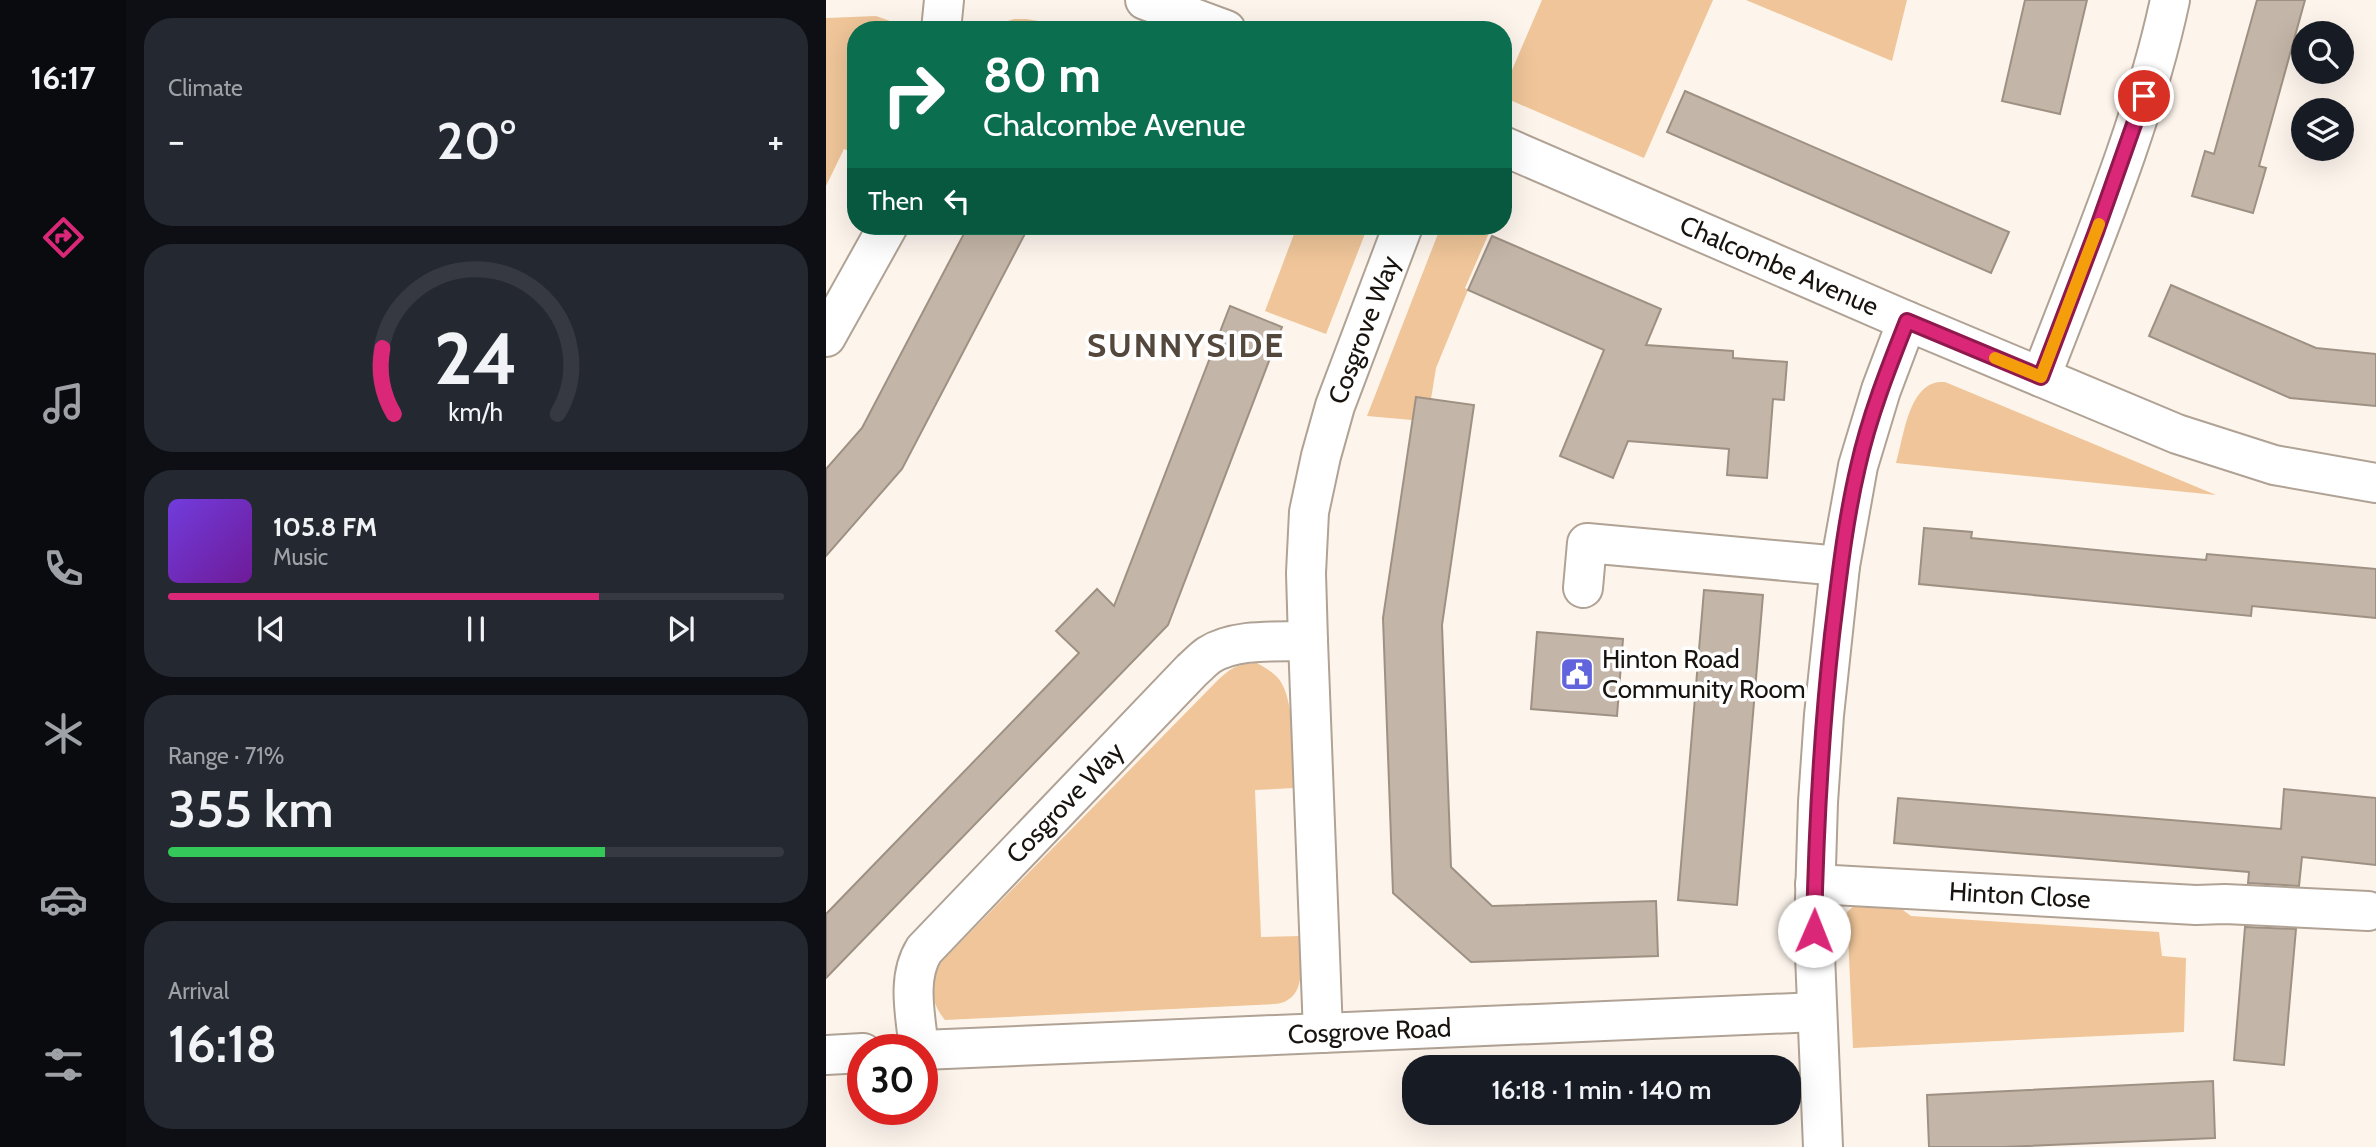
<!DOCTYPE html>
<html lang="en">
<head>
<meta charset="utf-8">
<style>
	:root { --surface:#171b24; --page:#242831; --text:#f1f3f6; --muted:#9ea1a6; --line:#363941; --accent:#db2777 }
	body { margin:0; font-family:Cabin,sans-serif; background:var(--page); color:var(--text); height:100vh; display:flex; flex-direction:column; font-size:26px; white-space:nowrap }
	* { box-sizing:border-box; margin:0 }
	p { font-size:23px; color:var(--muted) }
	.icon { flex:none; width:38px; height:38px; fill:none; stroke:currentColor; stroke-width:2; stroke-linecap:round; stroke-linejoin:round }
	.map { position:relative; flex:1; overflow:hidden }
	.panel { display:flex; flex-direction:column; gap:18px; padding:18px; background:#0d0f14; width:700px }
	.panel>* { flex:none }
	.hud { position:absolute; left:21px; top:21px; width:665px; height:214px; border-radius:28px; box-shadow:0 7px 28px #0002; background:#0b6e4f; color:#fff; overflow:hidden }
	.controls { position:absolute; left:1465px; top:21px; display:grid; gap:14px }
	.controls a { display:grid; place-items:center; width:63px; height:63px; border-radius:50%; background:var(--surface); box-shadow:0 7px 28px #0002; font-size:35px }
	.speed { position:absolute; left:21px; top:1034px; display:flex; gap:14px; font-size:35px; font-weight:700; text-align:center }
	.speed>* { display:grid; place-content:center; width:91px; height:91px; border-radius:50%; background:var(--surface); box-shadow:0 7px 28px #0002; line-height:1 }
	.speed .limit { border:10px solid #d22; background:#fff; color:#111 }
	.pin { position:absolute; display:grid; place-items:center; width:60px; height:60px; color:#fff; margin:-30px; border:4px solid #fff; border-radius:50%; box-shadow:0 2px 7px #0007 }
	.me { position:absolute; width:77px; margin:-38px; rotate:1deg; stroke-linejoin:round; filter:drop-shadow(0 0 5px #0008) }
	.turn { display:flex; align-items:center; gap:24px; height:147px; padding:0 21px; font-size:32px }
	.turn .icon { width:91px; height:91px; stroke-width:2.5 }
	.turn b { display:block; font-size:49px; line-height:60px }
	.then { display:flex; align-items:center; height:66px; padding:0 21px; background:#0003; gap:14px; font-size:26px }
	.big { font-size:52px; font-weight:600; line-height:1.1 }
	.panel .tile { flex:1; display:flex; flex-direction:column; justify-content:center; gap:10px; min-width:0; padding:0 24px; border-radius:28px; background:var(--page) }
	.panel .dial { align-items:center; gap:0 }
	.dial svg { height:182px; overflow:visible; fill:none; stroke:var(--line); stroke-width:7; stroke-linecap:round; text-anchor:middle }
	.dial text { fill:var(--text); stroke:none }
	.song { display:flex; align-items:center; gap:21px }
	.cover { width:84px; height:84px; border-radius:10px; background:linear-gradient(135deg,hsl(260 70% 55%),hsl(280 70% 35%)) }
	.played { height:7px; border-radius:4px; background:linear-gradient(90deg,var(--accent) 70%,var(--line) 70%) }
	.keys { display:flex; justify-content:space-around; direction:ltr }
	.heat { display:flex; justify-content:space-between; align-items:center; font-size:38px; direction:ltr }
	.charge { height:10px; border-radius:5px; background:linear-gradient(90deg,#34c759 71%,var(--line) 0) }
	.trip { position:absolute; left:576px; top:1055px; width:399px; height:70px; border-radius:28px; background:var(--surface); box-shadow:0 7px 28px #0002; font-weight:600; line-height:70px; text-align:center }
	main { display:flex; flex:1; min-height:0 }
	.tabs { display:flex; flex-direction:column; width:126px; justify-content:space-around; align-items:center; background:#090b0e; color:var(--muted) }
	.tabs .icon { width:49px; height:49px }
	.tabs .current { color:var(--accent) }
	.tabs b { font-size:32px; color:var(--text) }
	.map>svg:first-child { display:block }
	.green { fill:#efc599 }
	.building { fill:#c3b5a7; stroke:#9e9183; stroke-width:2 }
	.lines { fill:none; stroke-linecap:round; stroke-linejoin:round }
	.minor-casing { stroke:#b0a294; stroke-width:42 }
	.minor { stroke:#fff; stroke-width:38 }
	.route-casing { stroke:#8e194d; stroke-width:18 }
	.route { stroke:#db2777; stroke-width:12 }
	.slow { stroke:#f59e0b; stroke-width:12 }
	.labels { text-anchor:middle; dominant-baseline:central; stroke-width:7; stroke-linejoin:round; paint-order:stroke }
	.street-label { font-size:26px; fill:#18130e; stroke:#fff }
	.poi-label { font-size:26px; fill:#18130e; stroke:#fff; text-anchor:start }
	.district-label { font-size:33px; font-weight:bold; letter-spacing:2px; fill:#54483c; stroke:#fff }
</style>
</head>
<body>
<main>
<nav class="tabs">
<b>16:17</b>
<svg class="icon current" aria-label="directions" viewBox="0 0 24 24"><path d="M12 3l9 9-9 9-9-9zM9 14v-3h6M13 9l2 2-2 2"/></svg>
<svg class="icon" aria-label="music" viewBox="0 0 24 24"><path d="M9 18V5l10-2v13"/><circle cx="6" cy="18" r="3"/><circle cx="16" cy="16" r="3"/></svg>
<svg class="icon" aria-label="phone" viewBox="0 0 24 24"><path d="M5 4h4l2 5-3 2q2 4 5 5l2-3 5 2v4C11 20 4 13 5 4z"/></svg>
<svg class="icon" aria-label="climate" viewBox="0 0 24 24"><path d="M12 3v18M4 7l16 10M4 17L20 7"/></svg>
<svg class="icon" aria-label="car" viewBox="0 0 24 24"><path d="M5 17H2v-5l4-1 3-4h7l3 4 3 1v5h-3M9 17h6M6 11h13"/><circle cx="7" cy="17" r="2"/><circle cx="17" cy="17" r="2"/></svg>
<svg class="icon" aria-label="filters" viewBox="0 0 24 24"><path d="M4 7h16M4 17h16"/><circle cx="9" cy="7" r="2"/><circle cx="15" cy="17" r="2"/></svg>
</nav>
<section class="panel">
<div class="tile"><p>Climate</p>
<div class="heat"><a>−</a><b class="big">20°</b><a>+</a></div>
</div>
<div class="tile dial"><svg viewBox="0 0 100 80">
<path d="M14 69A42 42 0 1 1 86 69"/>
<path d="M14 69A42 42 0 0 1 9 40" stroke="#db2777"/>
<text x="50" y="56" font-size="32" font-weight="700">24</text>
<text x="50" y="72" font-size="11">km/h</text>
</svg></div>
<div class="tile">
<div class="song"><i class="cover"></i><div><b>105.8 FM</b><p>Music</p></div></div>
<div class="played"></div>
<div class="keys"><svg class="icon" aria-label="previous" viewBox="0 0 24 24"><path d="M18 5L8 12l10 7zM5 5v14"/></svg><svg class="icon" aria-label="pause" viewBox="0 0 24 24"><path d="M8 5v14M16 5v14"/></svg><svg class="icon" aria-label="next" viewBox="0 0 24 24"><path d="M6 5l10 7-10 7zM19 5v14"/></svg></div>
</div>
<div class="tile"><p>Range · 71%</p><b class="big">355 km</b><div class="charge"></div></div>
<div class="tile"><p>Arrival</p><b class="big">16:18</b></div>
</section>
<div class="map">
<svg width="1550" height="1147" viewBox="0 0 1550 1147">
	<rect width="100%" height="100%" fill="#fdf5ec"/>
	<!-- green -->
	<g class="green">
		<path d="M716,0H887L818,158L677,97V91Z"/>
		<path d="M920,0H1081L1066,61Z"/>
		<path d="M50,16L64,21L72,30H30V154L18,149L0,186V18Z"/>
		<path d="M188,19H200L231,24L229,30H164L175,23Z"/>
		<path d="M471,226H542L500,334L439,311Z"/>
		<path d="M615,226H666L639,288L642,290L610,368L605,399L590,397L586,420L541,416Z"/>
		<path d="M1113,382H1119L1390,495L1070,463C1078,437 1082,386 1113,382Z"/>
		<path d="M431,663C441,669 451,674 456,684C469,707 467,761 468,788L429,790L435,937L474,936C474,962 483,1000 449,1004L119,1020C104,1002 105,987 111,966L391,681C406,667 411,664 431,663Z"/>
		<path d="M1061,898L1085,916L1333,932L1336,956L1360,958L1358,1032L1027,1048L1021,912L1032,902Z"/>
	</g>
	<!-- building -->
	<g class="building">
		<path d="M1199,0H1261L1234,114L1176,101Z"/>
		<path d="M1431,0H1479L1433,166L1440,168L1427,213L1366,196L1379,151L1388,154Z"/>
		<path d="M859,91L1183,232L1165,273L841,132Z"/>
		<path d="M142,226H203L76,469L0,556V469L36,428Z"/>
		<path d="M666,236L835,309L820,345L907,351V358L961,362L958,400L947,399L941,478L901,475L903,449L802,441L787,478L734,456L778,350L642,290Z"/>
		<path d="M1345,285L1490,348L1550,354V406L1464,398L1323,336Z"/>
		<path d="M404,306L456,327L342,625L0,978V914L253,653L230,631L271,589L288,606Z"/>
		<path d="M590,397L648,405L616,625L625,867L666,906L830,901L832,956L645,962L567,893L557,618Z"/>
		<path d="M1098,528L1146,532L1145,538L1322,555L1380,560L1381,554L1550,569V618L1426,606L1425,616L1093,584Z"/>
		<path d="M878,590L937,595L911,905L852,900Z"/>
		<path d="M711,632L797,639L791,716L705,709Z"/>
		<path d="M1458,789L1550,798V865L1476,857L1473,886L1422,883L1423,872L1068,843L1072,798L1455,829Z"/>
		<path d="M1419,927L1470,929L1458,1065L1408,1060Z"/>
		<path d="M1387,1081L1389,1138L1177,1147H1103L1101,1095Z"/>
	</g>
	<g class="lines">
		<!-- minor casing -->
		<g class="minor-casing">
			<g id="minor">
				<path d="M319,0L400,30"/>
				<path d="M115,30L118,0"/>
				<path id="s1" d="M677,146L1081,321L1351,434L1448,465L1550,483"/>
				<path d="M0,337L62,226"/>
				<path d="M1215,377C1261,256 1317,127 1344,0"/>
				<path d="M757,588L761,543L1014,566"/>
				<path id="s2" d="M989,884L1370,905L1399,904L1542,911"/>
				<path id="s3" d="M497,1033L482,641L480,573L483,512L495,456L509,406L577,226"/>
				<path id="s4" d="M93,1050C90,1017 80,979 98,950L366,670C372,665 377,659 383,655C410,638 451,642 482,641"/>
				<path id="s5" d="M96,1050L991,1012"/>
				<path d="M0,1055L37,1053"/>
				<path d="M997,1147L988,931L992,802L998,715L1014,566L1032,466L1055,390L1081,321"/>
			</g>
		</g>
		<!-- minor -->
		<use href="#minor" class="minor"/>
	</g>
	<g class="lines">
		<!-- route casing -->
		<g class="route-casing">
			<path id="route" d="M988,931C990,832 995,734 1006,635C1013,579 1019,522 1032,467C1043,417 1062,369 1081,321L1215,377L1270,232L1318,96"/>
		</g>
		<!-- route -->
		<use href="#route" class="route"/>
		<!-- slow -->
		<path class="slow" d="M1169,358L1215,377L1273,224"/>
	</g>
	<!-- icons -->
	<defs>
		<g id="civic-square" transform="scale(1.75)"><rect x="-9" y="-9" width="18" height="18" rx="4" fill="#6164dd" stroke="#fff"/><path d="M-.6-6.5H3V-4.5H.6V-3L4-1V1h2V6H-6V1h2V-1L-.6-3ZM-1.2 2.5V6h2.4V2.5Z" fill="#fff"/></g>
	</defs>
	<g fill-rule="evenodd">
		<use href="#civic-square" x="751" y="674"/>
	</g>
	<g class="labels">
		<!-- street labels -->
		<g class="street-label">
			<text stroke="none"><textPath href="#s1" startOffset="301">Chalcombe Avenue</textPath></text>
			<text stroke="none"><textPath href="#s3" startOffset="712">Cosgrove Way</textPath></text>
			<text stroke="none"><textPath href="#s4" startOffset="306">Cosgrove Way</textPath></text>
			<text stroke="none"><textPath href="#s2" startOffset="205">Hinton Close</textPath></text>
			<text stroke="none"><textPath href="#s5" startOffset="448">Cosgrove Road</textPath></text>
		</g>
		<!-- poi labels -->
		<g class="poi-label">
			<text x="776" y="659">Hinton Road<tspan x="776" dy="30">Community Room</tspan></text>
		</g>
		<!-- district labels -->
		<g class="district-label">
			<text x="360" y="345">SUNNYSIDE</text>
		</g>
	</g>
</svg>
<div class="controls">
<a><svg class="icon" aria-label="search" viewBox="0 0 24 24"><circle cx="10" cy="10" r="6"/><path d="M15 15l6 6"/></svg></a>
<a><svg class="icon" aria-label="layers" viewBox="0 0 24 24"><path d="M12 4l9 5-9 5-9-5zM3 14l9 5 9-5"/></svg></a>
</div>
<div class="speed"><div class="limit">30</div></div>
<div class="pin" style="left:1318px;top:96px;background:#d93025"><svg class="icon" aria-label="arrive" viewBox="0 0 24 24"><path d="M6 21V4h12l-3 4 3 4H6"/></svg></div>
<svg class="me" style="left:988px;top:931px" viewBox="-20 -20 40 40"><circle r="19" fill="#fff"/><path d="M0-13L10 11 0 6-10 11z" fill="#db2777"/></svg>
<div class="trip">16:18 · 1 min · 140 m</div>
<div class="hud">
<div class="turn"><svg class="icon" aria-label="right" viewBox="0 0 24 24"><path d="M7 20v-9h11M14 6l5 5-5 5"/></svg><div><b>80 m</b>Chalcombe Avenue</div></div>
<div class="then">Then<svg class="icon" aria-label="left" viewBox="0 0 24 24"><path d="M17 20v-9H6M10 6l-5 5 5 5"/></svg></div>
</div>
</div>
</main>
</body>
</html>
